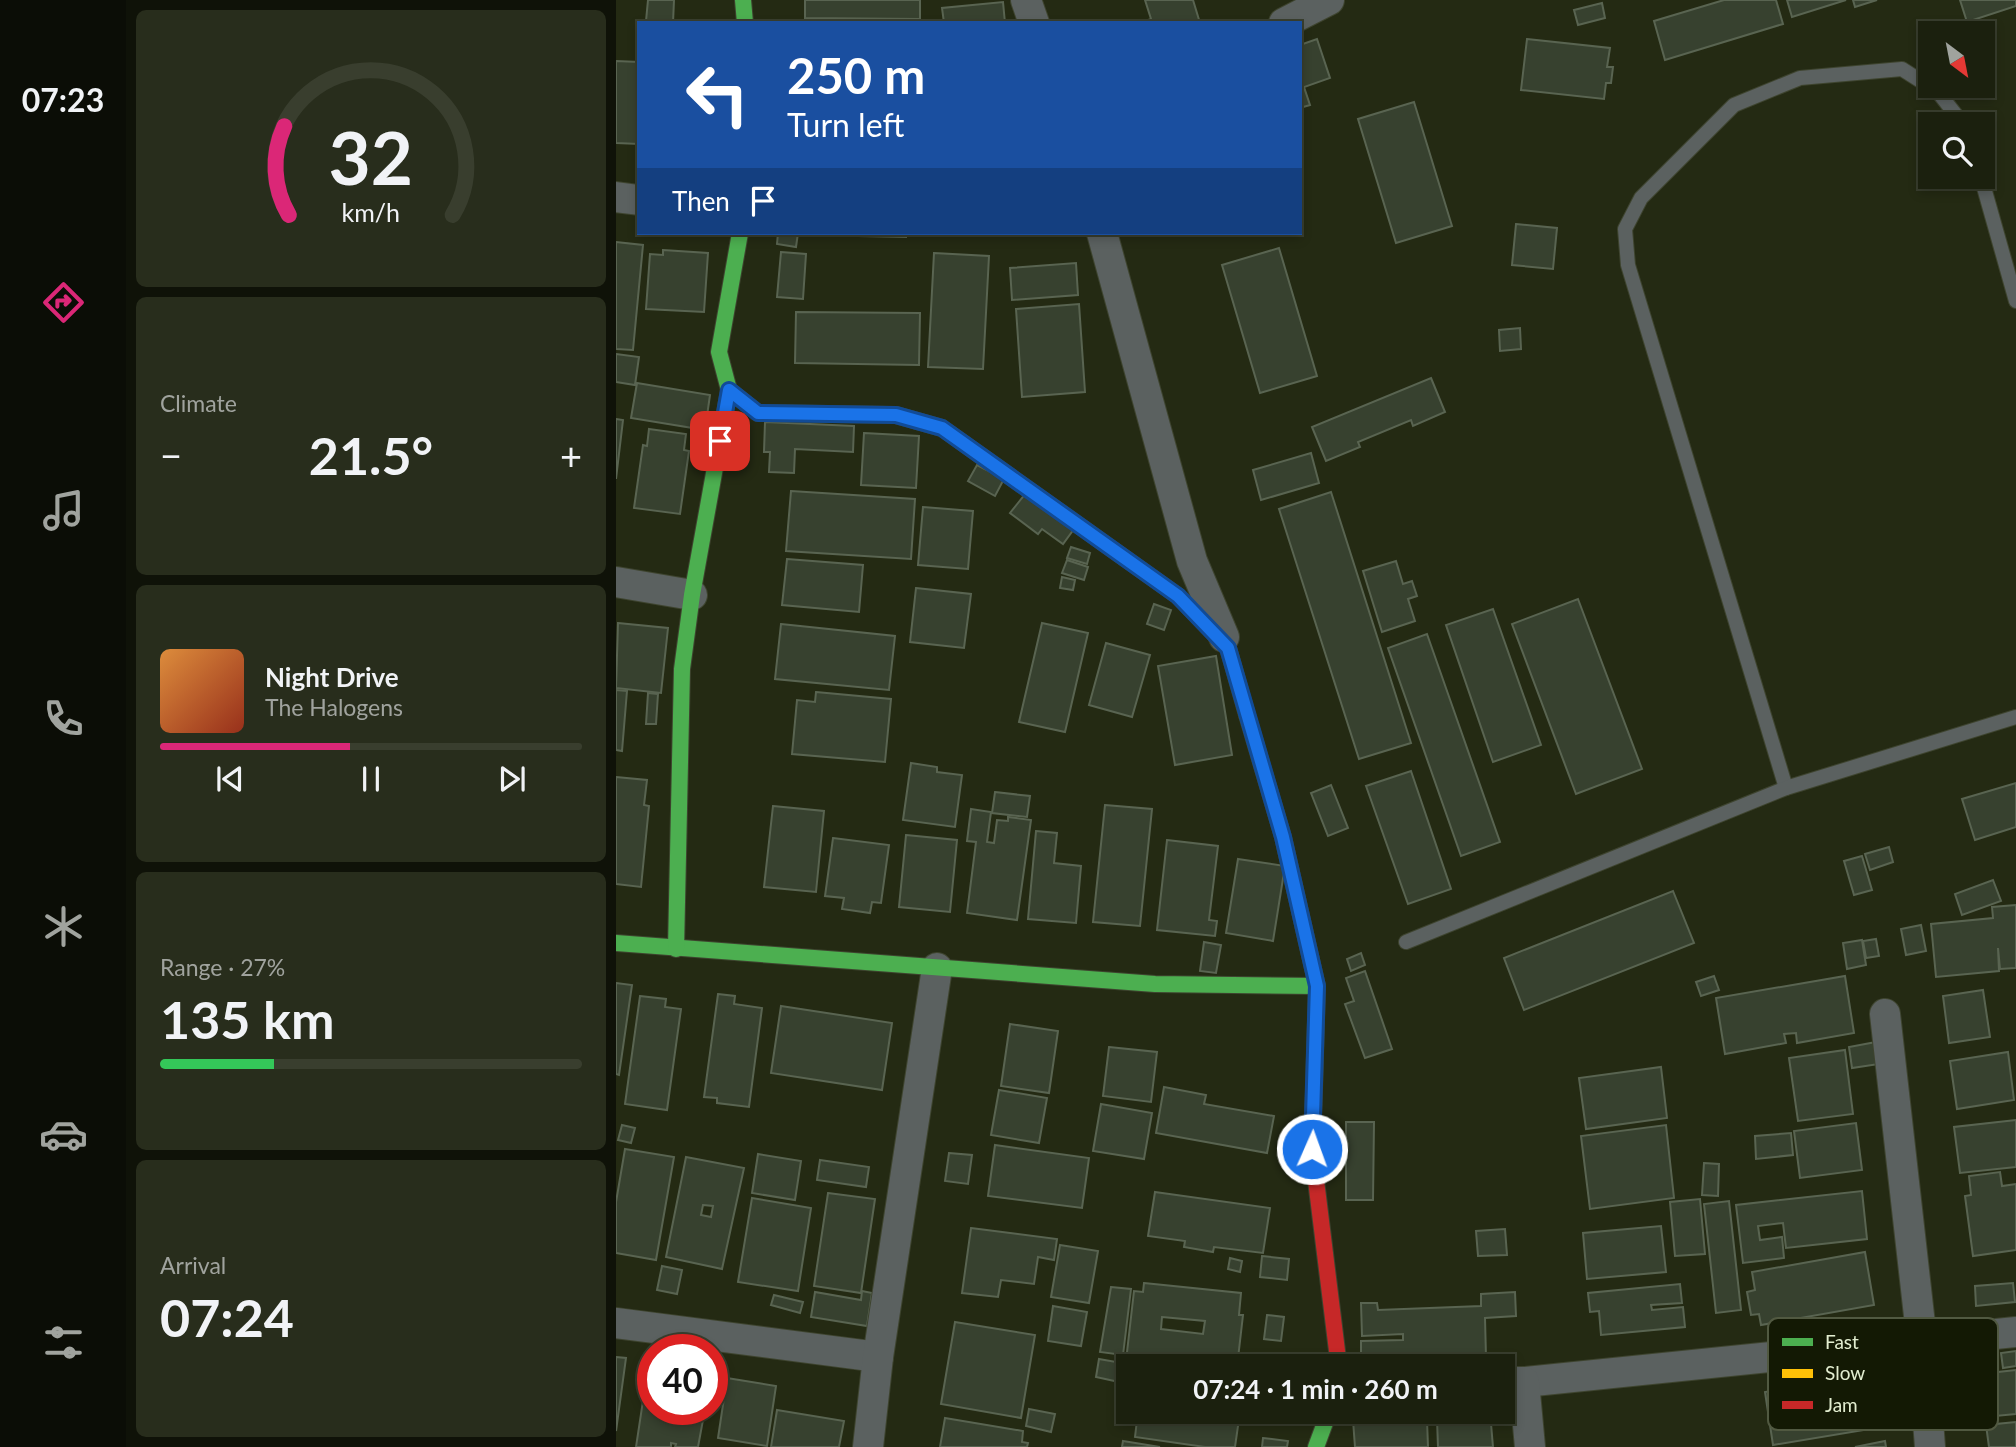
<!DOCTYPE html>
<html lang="en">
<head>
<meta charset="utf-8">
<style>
	:root { --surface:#1b200e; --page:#282d1c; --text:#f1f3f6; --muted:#a0a39e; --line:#393e2e; --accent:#db2777 }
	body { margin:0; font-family:Lato,sans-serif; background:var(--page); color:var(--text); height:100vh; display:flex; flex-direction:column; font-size:26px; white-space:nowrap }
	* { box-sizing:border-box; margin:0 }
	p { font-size:23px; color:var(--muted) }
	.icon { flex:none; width:38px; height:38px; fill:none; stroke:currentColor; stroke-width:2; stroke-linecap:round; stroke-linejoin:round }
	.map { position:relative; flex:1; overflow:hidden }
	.drawer { display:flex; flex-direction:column; gap:10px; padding:10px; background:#0f1208; width:490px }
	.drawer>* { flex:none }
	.banner { position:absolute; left:21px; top:21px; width:665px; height:214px; border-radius:0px; box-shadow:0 4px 10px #0003,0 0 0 2px var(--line); background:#1a4fa0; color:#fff; overflow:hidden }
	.needle { width:46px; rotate:148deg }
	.buttons { position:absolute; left:1302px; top:21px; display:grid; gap:14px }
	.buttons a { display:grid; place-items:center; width:77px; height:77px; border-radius:0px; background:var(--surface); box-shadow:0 4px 10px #0003,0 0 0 2px var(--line); font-size:35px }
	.speed { position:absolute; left:21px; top:1334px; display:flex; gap:14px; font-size:35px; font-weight:700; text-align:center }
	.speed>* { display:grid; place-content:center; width:91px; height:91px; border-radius:50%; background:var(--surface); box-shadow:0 4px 10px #0003,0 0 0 2px var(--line); line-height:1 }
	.speed .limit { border:10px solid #d22; background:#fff; color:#111 }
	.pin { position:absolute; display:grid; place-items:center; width:60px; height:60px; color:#fff; margin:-30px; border-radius:14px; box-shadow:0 4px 10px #0006 }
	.me { position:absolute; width:77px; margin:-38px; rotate:2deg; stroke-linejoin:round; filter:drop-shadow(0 0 5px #0008) }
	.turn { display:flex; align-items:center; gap:24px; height:147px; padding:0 35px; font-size:32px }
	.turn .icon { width:91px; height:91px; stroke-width:2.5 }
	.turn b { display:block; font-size:49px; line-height:60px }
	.then { display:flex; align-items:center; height:66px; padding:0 35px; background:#0003; gap:14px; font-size:26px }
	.big { font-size:52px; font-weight:700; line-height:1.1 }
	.drawer .tile { flex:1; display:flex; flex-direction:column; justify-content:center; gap:10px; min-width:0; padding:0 24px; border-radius:10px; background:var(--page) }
	.drawer .dial { align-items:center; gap:0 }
	.dial svg { height:182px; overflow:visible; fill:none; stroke:var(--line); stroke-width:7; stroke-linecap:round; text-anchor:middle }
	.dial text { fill:var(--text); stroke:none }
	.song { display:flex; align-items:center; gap:21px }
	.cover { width:84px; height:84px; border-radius:10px; background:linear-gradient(135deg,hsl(30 70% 55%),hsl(10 70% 35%)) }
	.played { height:7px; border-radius:4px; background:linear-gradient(90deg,var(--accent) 45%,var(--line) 45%) }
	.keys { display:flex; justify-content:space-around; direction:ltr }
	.heat { display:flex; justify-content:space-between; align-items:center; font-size:38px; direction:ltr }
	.charge { height:10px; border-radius:5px; background:linear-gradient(90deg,#34c759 27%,var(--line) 0) }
	.trip { position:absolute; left:500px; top:1354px; width:399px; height:70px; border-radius:0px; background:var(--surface); box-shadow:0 4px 10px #0003,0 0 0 2px var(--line); font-weight:700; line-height:70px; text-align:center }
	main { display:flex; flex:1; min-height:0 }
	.dock { display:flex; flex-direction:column; width:126px; justify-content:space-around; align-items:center; background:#0b0d06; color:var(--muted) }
	.dock .icon { width:49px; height:49px }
	.dock .active { color:var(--accent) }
	.dock b { font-size:32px; color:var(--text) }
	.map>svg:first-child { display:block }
	.building { fill:#37412f; stroke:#596451; stroke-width:2; fill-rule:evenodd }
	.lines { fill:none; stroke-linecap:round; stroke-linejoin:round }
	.lane-casing { stroke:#3e442f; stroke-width:16 }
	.street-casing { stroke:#3e442f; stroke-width:32 }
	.fast-casing { stroke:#3e442f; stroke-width:18 }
	.slow-casing { stroke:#3e442f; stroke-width:18 }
	.jam-casing { stroke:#3e442f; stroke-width:18 }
	.lane { stroke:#5b6160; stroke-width:14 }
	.street { stroke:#5b6160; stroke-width:30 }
	.fast { stroke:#4caf50; stroke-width:16 }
	.slow { stroke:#ffc107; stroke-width:16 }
	.jam { stroke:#c62828; stroke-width:16 }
	.route-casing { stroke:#114b97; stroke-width:18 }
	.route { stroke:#1a73e8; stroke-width:12 }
	.key { fill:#131904; stroke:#515941; stroke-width:2 }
	.key-label { font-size:19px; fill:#e2edd0 }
</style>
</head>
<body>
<main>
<nav class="dock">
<b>07:23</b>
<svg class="icon active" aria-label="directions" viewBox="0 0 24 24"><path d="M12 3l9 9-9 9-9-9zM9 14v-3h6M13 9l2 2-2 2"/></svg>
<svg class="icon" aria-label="music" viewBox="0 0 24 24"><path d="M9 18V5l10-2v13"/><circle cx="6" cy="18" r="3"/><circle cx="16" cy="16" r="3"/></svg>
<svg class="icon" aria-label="phone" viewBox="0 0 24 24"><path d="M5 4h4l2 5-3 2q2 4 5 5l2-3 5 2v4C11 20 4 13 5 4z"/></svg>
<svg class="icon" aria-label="climate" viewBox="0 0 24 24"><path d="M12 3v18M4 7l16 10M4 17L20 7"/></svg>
<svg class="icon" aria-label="car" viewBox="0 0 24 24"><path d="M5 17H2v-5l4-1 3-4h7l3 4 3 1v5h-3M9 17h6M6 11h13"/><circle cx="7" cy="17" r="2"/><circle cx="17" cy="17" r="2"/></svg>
<svg class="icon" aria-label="filters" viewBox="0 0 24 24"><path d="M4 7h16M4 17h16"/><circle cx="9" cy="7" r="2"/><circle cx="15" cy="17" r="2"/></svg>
</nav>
<section class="drawer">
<div class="tile dial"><svg viewBox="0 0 100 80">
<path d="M14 69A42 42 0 1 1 86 69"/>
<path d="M14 69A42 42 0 0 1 12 30" stroke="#db2777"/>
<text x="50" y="56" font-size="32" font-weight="700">32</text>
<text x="50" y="72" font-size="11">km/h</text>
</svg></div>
<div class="tile"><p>Climate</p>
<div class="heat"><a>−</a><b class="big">21.5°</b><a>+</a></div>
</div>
<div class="tile">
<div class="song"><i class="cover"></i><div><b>Night Drive</b><p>The Halogens</p></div></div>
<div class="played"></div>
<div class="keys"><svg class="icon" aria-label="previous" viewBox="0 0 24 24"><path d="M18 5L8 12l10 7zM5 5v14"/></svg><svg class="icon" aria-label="pause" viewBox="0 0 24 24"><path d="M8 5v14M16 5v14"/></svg><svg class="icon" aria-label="next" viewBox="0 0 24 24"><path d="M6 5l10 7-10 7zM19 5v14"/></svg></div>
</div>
<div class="tile"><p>Range · 27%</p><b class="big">135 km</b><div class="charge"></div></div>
<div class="tile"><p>Arrival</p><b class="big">07:24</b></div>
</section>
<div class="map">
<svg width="1400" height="1447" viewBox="0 0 1400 1447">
	<rect width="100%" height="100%" fill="#242a13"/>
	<!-- building -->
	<g class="building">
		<path d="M32,0H58L57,23L30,21Z"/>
		<path d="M189,0H304V19L189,18Z"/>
		<path d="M529,0H577L584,23H524L535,19Z"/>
		<path d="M1108,0H1160L1167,24L1049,60L1038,21Z"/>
		<path d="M1171,0H1230L1176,17Z"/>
		<path d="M1237,0H1261L1239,7Z"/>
		<path d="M1344,0H1400V6L1351,22Z"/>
		<path d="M387,2L389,23H328L326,8Z"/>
		<path d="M986,3L989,18L962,25L958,10Z"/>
		<path d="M701,39L714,78L688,87L694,105L684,108V45Z"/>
		<path d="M911,39L994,48L991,67H997L995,83H990L988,99L905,90Z"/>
		<path d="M0,61L23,62V144L0,143Z"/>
		<path d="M798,102L836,226L780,243L742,119Z"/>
		<path d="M900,224L941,228L937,269L896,265Z"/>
		<path d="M162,233H182L180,247L161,244Z"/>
		<path d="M243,233H290V237L243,236Z"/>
		<path d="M0,242L27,245L17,350L0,349Z"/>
		<path d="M663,248L701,376L644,393L606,265Z"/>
		<path d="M47,250L92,253L88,312L30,309L34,254L47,255Z"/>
		<path d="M165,252L190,254L187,299L161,297Z"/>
		<path d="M318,253L373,256L367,369L312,367Z"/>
		<path d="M460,263L462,295L396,300L394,268Z"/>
		<path d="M463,304L469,392L406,397L400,309Z"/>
		<path d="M180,312L304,313L303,365L179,363Z"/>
		<path d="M904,328L905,349L884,351L883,330Z"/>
		<path d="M0,354L23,357L19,385L0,382Z"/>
		<path d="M815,378L829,412L797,426L795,420L742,442L744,447L710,461L696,427Z"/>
		<path d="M21,383L94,395L89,430L15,418Z"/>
		<path d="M0,419L7,420L0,479Z"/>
		<path d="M149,422L238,426L237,452L179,449L178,473L153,472L154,452H148Z"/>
		<path d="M33,429L70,434L68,450L73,451L64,514L18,508L27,445L31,446Z"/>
		<path d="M248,433L303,436L300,488L245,485Z"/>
		<path d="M695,453L703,483L645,500L637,470Z"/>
		<path d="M361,465L388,479L379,496L352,481Z"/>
		<path d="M175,491L299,499L295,559L170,551Z"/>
		<path d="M715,492L795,743L743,759L663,509Z"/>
		<path d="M410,493L458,529L447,544L426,529L422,534L394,513Z"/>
		<path d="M307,507L357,511L352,569L302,565Z"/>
		<path d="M455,547L474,553L471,564L451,558Z"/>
		<path d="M171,559L247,565L243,612L166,605Z"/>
		<path d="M451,560L472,567L468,580L446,573Z"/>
		<path d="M780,561L787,584L796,581L801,596L792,599L799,621L766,632L747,571Z"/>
		<path d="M446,577L459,580L457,590L444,588Z"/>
		<path d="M300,588L355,594L348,648L294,642Z"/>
		<path d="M962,599L1026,769L960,794L896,624Z"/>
		<path d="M538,604L555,610L548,630L531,624Z"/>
		<path d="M877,609L925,745L877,762L830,625Z"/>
		<path d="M2,623L52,628L45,693L0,688Z"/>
		<path d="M426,623L472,633L449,732L403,722Z"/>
		<path d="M165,624L279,636L273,690L159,679Z"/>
		<path d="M811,634L884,842L845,856L772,648Z"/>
		<path d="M490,643L534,655L516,717L473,705Z"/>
		<path d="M600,656L616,755L559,765L542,666Z"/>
		<path d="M0,690L11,691L6,751L0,750Z"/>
		<path d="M200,692L275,699L269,762L176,754L181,700L199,702Z"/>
		<path d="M32,693L42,694L40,724H30Z"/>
		<path d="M295,763L321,767V772L346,775L339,827L287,820Z"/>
		<path d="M795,771L835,889L792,904L750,786Z"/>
		<path d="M0,777L31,780L28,805L33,806L25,887L0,884Z"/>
		<path d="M1400,783V827L1359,840L1346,799Z"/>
		<path d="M715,785L732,828L712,836L695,793Z"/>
		<path d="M379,792L414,796L411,817L376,813Z"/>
		<path d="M489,805L536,809L524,926L477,922Z"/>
		<path d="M157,806L208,811L200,892L148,887Z"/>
		<path d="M355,809L375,812L371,842L378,843L381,820L392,821V817L415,820L401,920L351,913L360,842L351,841Z"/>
		<path d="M420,831L441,833L438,863L465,866L460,923L412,919Z"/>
		<path d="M290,835L341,840L334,912L283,907Z"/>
		<path d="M217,838L273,845L265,903L256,902L254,913L226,909L228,898L209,896Z"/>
		<path d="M551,840L602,846L593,920L601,921L599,936L541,930Z"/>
		<path d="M1273,847L1277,862L1254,870L1249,854Z"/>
		<path d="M1246,856L1256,890L1238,895L1228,861Z"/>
		<path d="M622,859L669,866L657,941L610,933Z"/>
		<path d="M1377,880L1385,901L1346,915L1339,894Z"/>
		<path d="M1057,891L1078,943L908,1010L888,958Z"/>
		<path d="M1400,905V968L1384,969L1382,948L1383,971L1320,977L1315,924L1377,918L1376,907Z"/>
		<path d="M1305,925L1310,951L1290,955L1285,929Z"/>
		<path d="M1260,939L1263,956L1250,958L1247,941Z"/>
		<path d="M1246,940L1250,965L1231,969L1227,943Z"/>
		<path d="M588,942L605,945L600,973L584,971Z"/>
		<path d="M745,953L749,965L735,971L731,959Z"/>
		<path d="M749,971L776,1049L749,1058L729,1004L738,1001L730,978Z"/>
		<path d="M1098,976L1103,990L1085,996L1080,982Z"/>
		<path d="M1229,976L1238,1033L1181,1043L1180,1033L1168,1034L1170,1043L1109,1054L1100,998Z"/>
		<path d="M0,983L16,985L3,1075L0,1074Z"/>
		<path d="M1367,990L1374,1037L1333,1043L1327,996Z"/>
		<path d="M102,994L119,996L118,1004L146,1008L133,1107L101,1103V1098L88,1097Z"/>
		<path d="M24,996L50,999L49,1007L65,1009L51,1110L9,1104Z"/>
		<path d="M165,1006L276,1023L266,1090L155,1073Z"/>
		<path d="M394,1024L442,1031L433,1093L385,1086Z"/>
		<path d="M1260,1042L1263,1064L1236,1068L1233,1047Z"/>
		<path d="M493,1047L541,1052L535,1102L487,1096Z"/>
		<path d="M1229,1050L1237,1114L1182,1121L1173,1058Z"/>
		<path d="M1392,1052L1398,1100L1341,1109L1334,1061Z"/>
		<path d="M1045,1067L1051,1118L970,1129L963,1078Z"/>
		<path d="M548,1087L590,1095L588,1104L658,1116L651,1153L540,1133Z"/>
		<path d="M383,1090L431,1098L423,1143L375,1135Z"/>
		<path d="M485,1104L536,1113L528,1159L477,1151Z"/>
		<path d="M1400,1120V1167L1344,1173L1338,1127Z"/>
		<path d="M730,1122H758L757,1200H730Z"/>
		<path d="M1240,1123L1246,1170L1184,1178L1178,1131Z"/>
		<path d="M6,1125L19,1128L15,1143L2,1140Z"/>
		<path d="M1050,1125L1058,1198L974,1209L965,1136Z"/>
		<path d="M1175,1133L1177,1155L1140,1159L1139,1136Z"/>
		<path d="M379,1145L473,1158L466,1208L372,1196Z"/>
		<path d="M9,1149L58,1157L40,1260L0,1253V1202Z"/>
		<path d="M333,1153L356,1155L352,1184L329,1181Z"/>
		<path d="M142,1154L185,1161L179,1200L136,1193Z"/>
		<path d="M70,1157L128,1168L106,1269L50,1257ZM87,1205L97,1206L95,1217L85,1215Z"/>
		<path d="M204,1160L253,1167L250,1187L201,1180Z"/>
		<path d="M1088,1163L1103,1164L1102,1196L1086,1195Z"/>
		<path d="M1384,1172L1386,1186L1400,1184V1250L1357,1256L1349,1196L1355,1195L1353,1176Z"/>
		<path d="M1246,1191L1251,1239L1170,1248L1167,1223L1142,1226L1144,1240L1166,1237L1168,1258L1127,1263L1120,1205Z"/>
		<path d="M539,1192L654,1208L647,1253L598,1247L597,1252L568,1247L569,1241L532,1236Z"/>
		<path d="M212,1193L259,1199L245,1293L198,1286Z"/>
		<path d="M136,1198L195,1208L182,1291L122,1282Z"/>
		<path d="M1084,1199L1089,1254L1059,1256L1054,1202Z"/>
		<path d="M1113,1201L1125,1310L1100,1313L1088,1204Z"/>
		<path d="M1045,1226L1050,1272L971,1279L967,1233Z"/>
		<path d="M355,1228L441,1239L438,1260L422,1257L418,1284L385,1280L382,1297L346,1293Z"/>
		<path d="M889,1229L891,1255L862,1256L860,1231Z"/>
		<path d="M444,1245L482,1251L473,1303L435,1297Z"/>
		<path d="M1249,1252L1258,1305L1145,1325L1143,1314L1135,1315L1131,1292L1139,1290L1136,1272Z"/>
		<path d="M646,1256L673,1259L671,1280L644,1277Z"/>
		<path d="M614,1258L626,1261L624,1272L612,1269Z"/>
		<path d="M46,1266L66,1270L61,1294L41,1290Z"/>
		<path d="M528,1283L625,1293L623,1315H627L621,1367H517V1362L510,1361L518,1291L527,1292ZM546,1317L589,1321L587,1334L545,1329Z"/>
		<path d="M1397,1283L1399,1302L1360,1306L1359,1286Z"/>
		<path d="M1064,1284L1066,1303L1035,1305L1036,1310L1067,1307L1069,1327L985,1335L983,1311L974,1312L972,1293Z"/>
		<path d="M495,1287L515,1289L507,1355L484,1352Z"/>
		<path d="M246,1291L256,1293L251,1326L195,1317L199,1292L245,1300Z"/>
		<path d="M899,1292L900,1316L869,1318L870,1357L745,1362V1341L787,1340V1334L746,1336L745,1303H761L762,1310L865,1306V1294Z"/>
		<path d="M158,1295L187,1302L184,1313L155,1305Z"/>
		<path d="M437,1306L471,1312L465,1346L432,1341Z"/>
		<path d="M651,1315L668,1317L665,1341L648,1339Z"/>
		<path d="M339,1322L419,1335L405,1418L325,1404Z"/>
		<path d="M1400,1351V1366L1387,1368L1385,1353Z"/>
		<path d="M0,1357L10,1358L0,1431Z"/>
		<path d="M483,1359L506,1363L503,1382L480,1377Z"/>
		<path d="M1400,1370V1414L1369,1417L1364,1374Z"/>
		<path d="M1263,1373L1272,1426L1157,1445L1149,1392Z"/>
		<path d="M111,1378L160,1386L151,1446L102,1438Z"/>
		<path d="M28,1394L37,1395V1409H89L82,1447H59L60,1444L55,1443V1447H20Z"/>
		<path d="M413,1409L439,1414L435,1432L410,1426Z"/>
		<path d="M161,1410L228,1421L223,1447H155Z"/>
		<path d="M522,1412H624L619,1447H589L519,1437Z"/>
		<path d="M783,1412H874L877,1447H822L821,1419L811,1420L812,1447H739L737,1420L784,1417Z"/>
		<path d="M329,1418L407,1431L406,1442L412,1443L411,1447H324Z"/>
		<path d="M1400,1422V1447H1373L1370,1425Z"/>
		<path d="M647,1438L672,1441L671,1447H646Z"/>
		<path d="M507,1441L544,1447H506Z"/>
		<path d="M1269,1441L1270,1447H1239Z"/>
	</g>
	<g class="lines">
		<!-- lane casing -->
		<g class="lane-casing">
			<g id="lane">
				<path d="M1365,177L1400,301"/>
				<path d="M1170,788L1012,265L1009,229L1025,198L1118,105L1184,78L1286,69L1322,92L1347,124"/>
				<path d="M790,942L1170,788L1400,717"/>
			</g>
		</g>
		<!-- street casing -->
		<g class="street-casing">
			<g id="street">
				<path d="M410,0L418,23"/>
				<path d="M668,23L713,0"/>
				<path d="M0,197L23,200"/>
				<path d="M486,233L576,561L608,637"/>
				<path d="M0,582L76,595"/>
				<path d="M1269,1014L1306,1342L1314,1447"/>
				<path d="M0,1323L262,1357"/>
				<path d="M887,1382H908L1400,1332"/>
				<path d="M908,1382L914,1447"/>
				<path d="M252,1447L262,1357L321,968"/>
			</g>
		</g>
		<!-- fast casing -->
		<g class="fast-casing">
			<g id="fast">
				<path d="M127,0L129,23"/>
				<path d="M124,233L103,352L113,390L142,413L280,415L326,428L562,596L612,648L631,715"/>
				<path d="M0,943L539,984L701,986"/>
				<path d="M60,949L66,669L76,595L113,390"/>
				<path d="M700,1447L713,1412"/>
			</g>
		</g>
		<!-- slow casing -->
		<g class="slow-casing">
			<path id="slow" d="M631,715L667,837L701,986L698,1090"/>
		</g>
		<!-- jam casing -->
		<g class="jam-casing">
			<path id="jam" d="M698,1090L696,1148L723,1367"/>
		</g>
		<!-- lane -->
		<use href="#lane" class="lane"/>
		<!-- street -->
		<use href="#street" class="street"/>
		<!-- fast -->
		<use href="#fast" class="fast"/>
		<!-- slow -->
		<use href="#slow" class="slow"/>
		<!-- jam -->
		<use href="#jam" class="jam"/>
	</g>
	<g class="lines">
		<!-- route casing -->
		<g class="route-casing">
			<path id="route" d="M104,441L113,390L142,413L280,415L326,428L562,596L612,648L667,837L701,986L696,1149"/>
		</g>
		<!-- route -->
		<use href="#route" class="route"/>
	</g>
	<!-- legend -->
	<rect x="1152" y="1318" width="230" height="112" rx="10" class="key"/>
	<rect x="1166" y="1338" width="31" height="8" fill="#4caf50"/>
	<rect x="1166" y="1369" width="31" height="9" fill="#ffc107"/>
	<rect x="1166" y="1401" width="31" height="8" fill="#c62828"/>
	<g class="key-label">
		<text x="1209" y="1349">Fast</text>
		<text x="1209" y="1380">Slow</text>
		<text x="1209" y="1412">Jam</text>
	</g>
</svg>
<div class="buttons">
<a><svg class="needle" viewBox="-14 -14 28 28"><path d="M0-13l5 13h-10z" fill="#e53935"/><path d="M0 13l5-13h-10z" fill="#a0a39e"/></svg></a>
<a><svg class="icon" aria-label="search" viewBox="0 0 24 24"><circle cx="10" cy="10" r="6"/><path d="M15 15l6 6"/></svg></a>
</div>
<div class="speed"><div class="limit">40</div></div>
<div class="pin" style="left:104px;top:441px;background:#d93025"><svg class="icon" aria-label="arrive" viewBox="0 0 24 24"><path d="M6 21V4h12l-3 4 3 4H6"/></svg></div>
<svg class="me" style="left:696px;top:1149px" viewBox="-20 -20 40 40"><circle r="17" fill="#1a73e8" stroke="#fff" stroke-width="3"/><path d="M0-11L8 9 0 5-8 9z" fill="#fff"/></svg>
<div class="trip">07:24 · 1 min · 260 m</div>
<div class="banner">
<div class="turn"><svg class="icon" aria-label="left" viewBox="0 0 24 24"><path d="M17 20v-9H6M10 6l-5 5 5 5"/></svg><div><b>250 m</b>Turn left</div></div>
<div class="then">Then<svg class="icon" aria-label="arrive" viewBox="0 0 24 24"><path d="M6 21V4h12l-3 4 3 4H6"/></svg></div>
</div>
</div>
</main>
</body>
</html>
